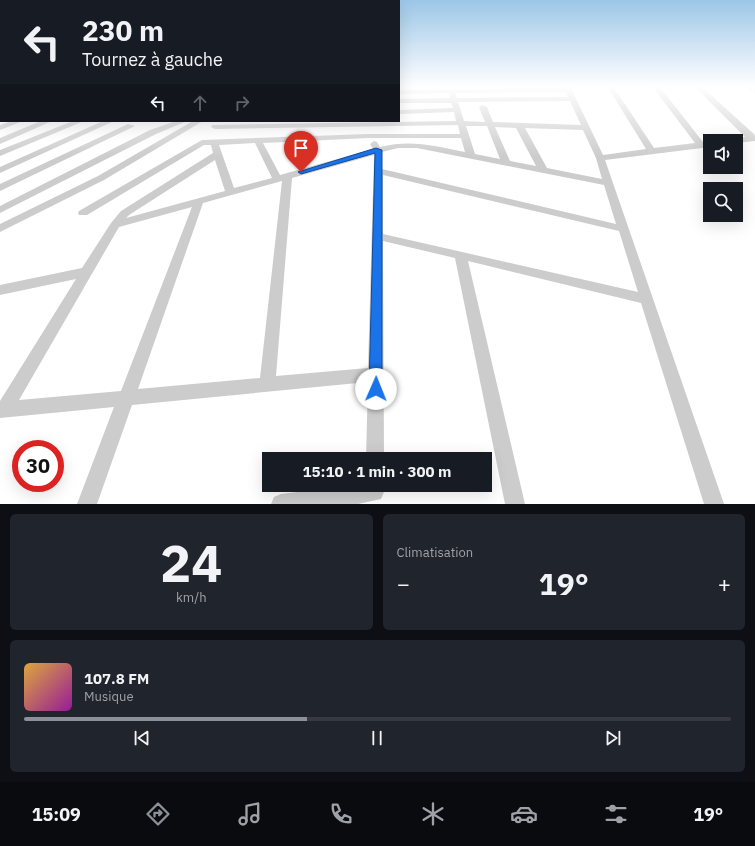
<!DOCTYPE html>
<html lang="fr">
<head>
<meta charset="utf-8">
<style>
	:root { --surface:#171b24; --page:#20242c; --text:#f1f3f6; --muted:#9ea1a6; --line:#363941; --accent:#8c9099 }
	body { margin:0; font-family:"IBM Plex Sans",sans-serif; background:var(--page); color:var(--text); height:100vh; display:flex; flex-direction:column; font-size:15px; white-space:nowrap }
	* { box-sizing:border-box; margin:0 }
	p { font-size:13px; color:var(--muted) }
	.icon { flex:none; width:22px; height:22px; fill:none; stroke:currentColor; stroke-width:2; stroke-linecap:round; stroke-linejoin:round }
	.map { position:relative; height:504px; overflow:hidden }
	.details { display:flex; flex-direction:column; gap:10px; padding:10px; background:#0d0f14; flex:1 }
	.details>* { flex:none }
	.top-card { position:absolute; left:0px; top:0px; width:400px; height:122px; box-shadow:0 4px 16px #0002; background:#171b24; color:var(--text); overflow:hidden }
	.buttons { position:absolute; left:703px; top:134px; display:grid; gap:8px }
	.buttons a { display:grid; place-items:center; width:40px; height:40px; border-radius:0px; background:var(--surface); box-shadow:0 4px 16px #0002; font-size:20px }
	.speed { position:absolute; left:12px; top:440px; display:flex; gap:8px; font-size:20px; font-weight:700; text-align:center }
	.speed>* { display:grid; place-content:center; width:52px; height:52px; border-radius:50%; background:var(--surface); box-shadow:0 4px 16px #0002; line-height:1 }
	.speed .limit { border:6px solid #d22; background:#fff; color:#111 }
	.pin { position:absolute; display:grid; place-items:center; width:34px; height:34px; color:#fff; margin:-41px -17px; border-radius:50% 50% 50% 0; rotate:-45deg; box-shadow:0 0 4px #0007 }
	.pin .icon { rotate:45deg }
	.me { position:absolute; width:44px; margin:-22px; rotate:1deg; stroke-linejoin:round; filter:drop-shadow(0 0 3px #0008) }
	.turn { display:flex; align-items:center; gap:14px; height:84px; padding:0 16px; font-size:18px }
	.turn .icon { width:52px; height:52px; stroke-width:2.5 }
	.turn b { display:block; font-size:28px; line-height:34px }
	.lanes { display:flex; align-items:center; height:38px; padding:0 16px; background:#0003; justify-content:center; gap:20px; direction:ltr }
	.lanes .off { opacity:.35 }
	.big { font-size:30px; font-weight:800; line-height:1.1 }
	.details .tile { flex:1; display:flex; flex-direction:column; justify-content:center; gap:6px; min-width:0; padding:0 14px; border-radius:6px; background:var(--page) }
	.details .dial { align-items:center; gap:0 }
	.dial b { font-size:52px; line-height:1 }
	.song { display:flex; align-items:center; gap:12px }
	.cover { width:48px; height:48px; border-radius:6px; background:linear-gradient(135deg,hsl(40 70% 55%),hsl(300 70% 35%)) }
	.played { height:4px; border-radius:2px; background:linear-gradient(90deg,var(--accent) 40%,var(--line) 40%) }
	.keys { display:flex; justify-content:space-around; direction:ltr }
	.heat { display:flex; justify-content:space-between; align-items:center; font-size:22px; direction:ltr }
	.details .tiles { flex:1; display:grid; gap:10px; grid-template-columns:1fr 1fr }
	.tile:last-child { grid-column:span 2 }
	.trip { position:absolute; left:262px; top:452px; width:230px; height:40px; border-radius:0px; background:var(--surface); box-shadow:0 4px 16px #0002; font-weight:800; line-height:40px; text-align:center }
	.tab-bar { display:flex; height:64px; justify-content:space-around; align-items:center; background:#090b0e; color:var(--muted) }
	.tab-bar .icon { width:28px; height:28px }
	.tab-bar .on { color:var(--accent) }
	.tab-bar b { font-size:18px; color:var(--text) }
	.map>svg:first-child { display:block }
	.lines { fill:none; stroke-linecap:round; stroke-linejoin:round }
	.street { fill:#ccc; fill-rule:evenodd }
	.route { fill:#1a73e8; stroke:#114b97 }
</style>
</head>
<body>
<div class="map">
<svg width="755" height="504" viewBox="0 0 755 504">
	<rect width="100%" height="100%" fill="#fff"/>
	<g class="lines">
		<!-- street -->
		<g class="street">
			<path d="M564,86H570L603,155L646,149L607,86H613L654,148L695,143L652,86H659L703,142L710,141V147L605,160L724,504H704L641,303L468,261L525,504H505L455,258L383,241L384,459H366L368,382L132,405L97,504H77L114,407L0,418V401L76,279L0,295V285L82,268L111,223L121,211L213,153L211,145H204L87,215H79L78,213L79,211L202,140L368,134H460L458,125L215,129L211,127L212,125L456,121L454,112L399,114V110L453,108L451,103H399V99L450,98L449,93L399,94V90L565,88ZM566,92L568,97L457,98L455,93ZM570,101L581,125L493,122L487,107L483,105L479,107L485,122L464,121L458,102ZM466,126H487L500,159L475,154ZM495,127L516,128L536,166L510,161ZM525,128L583,130L596,158L602,179L547,168ZM368,138H461L465,152C435,146 411,139 380,147L377,142L374,141L370,144L373,149L280,175L263,143ZM255,143L272,178L234,188L219,145ZM398,148H417L604,185L616,224L382,169V152ZM374,155L368,368L276,376L292,178ZM215,160L225,191L126,218L129,215ZM383,175L619,231L638,292L383,234ZM282,181L260,378L138,389L203,203ZM192,207L121,391L19,400L119,227Z"/>
			<path d="M694,86H701L755,135V141L736,143V141H729L730,139L745,137Z"/>
			<path d="M745,86H752L755,88V94Z"/>
			<rect x="0" y="93" width="1" height="4"/>
			<rect x="0" y="103" width="1" height="4"/>
			<rect x="0" y="114" width="1" height="4"/>
			<path d="M12,121H23L0,130V125Z"/>
			<path d="M41,121H52L0,144V138Z"/>
			<path d="M73,121H84L0,156V150Z"/>
			<path d="M103,121H114L0,173V167Z"/>
			<path d="M176,121H187L156,134L0,213V206L150,130Z"/>
			<path d="M193,121H203L104,180L0,232V224L98,176Z"/>
			<path d="M128,124L135,126L0,191V184Z"/>
			<path d="M352,485H381L384,492L381,499L358,504H271L274,497L281,494Z"/>
		</g>
	</g>
	<!-- sky -->
	<linearGradient id="sky" x2="0" y2="1"><stop stop-color="#9cc6e7"/><stop offset="0.55" stop-color="#fff"/><stop offset="1" stop-color="#fff" stop-opacity="0"/></linearGradient>
	<rect width="755" height="157" fill="url(#sky)"/>
	<!-- route -->
	<path class="route" d="M376,148L382,150V389L380,393L376,395L371,393L369,389L375,153L301,174L298,172Z"/>
</svg>
<div class="buttons">
<a><svg class="icon" aria-label="sound" viewBox="0 0 24 24"><path d="M4 9h4l5-4v14l-5-4H4zM17 9q2 3 0 6"/></svg></a>
<a><svg class="icon" aria-label="search" viewBox="0 0 24 24"><circle cx="10" cy="10" r="6"/><path d="M15 15l6 6"/></svg></a>
</div>
<div class="speed"><div class="limit">30</div></div>
<div class="pin" style="left:301px;top:172px;background:#d93025"><svg class="icon" aria-label="arrive" viewBox="0 0 24 24"><path d="M6 21V4h12l-3 4 3 4H6"/></svg></div>
<svg class="me" style="left:376px;top:389px" viewBox="-20 -20 40 40"><circle r="19" fill="#fff"/><path d="M0-13L10 11 0 6-10 11z" fill="#1a73e8"/></svg>
<div class="trip">15:10 · 1 min · 300 m</div>
<div class="top-card">
<div class="turn"><svg class="icon" aria-label="left" viewBox="0 0 24 24"><path d="M17 20v-9H6M10 6l-5 5 5 5"/></svg><div><b>230 m</b>Tournez à gauche</div></div>
<div class="lanes"><svg class="icon" aria-label="left" viewBox="0 0 24 24"><path d="M17 20v-9H6M10 6l-5 5 5 5"/></svg><svg class="icon off" aria-label="ahead" viewBox="0 0 24 24"><path d="M12 20V5M6 11l6-6 6 6"/></svg><svg class="icon off" aria-label="right" viewBox="0 0 24 24"><path d="M7 20v-9h11M14 6l5 5-5 5"/></svg></div>
</div>
</div>
<section class="details">
<div class="tiles">
<div class="tile dial"><b>24</b><p>km/h</p></div>
<div class="tile"><p>Climatisation</p>
<div class="heat"><a>−</a><b class="big">19°</b><a>+</a></div>
</div>
<div class="tile">
<div class="song"><i class="cover"></i><div><b>107.8 FM</b><p>Musique</p></div></div>
<div class="played"></div>
<div class="keys"><svg class="icon" aria-label="previous" viewBox="0 0 24 24"><path d="M18 5L8 12l10 7zM5 5v14"/></svg><svg class="icon" aria-label="pause" viewBox="0 0 24 24"><path d="M8 5v14M16 5v14"/></svg><svg class="icon" aria-label="next" viewBox="0 0 24 24"><path d="M6 5l10 7-10 7zM19 5v14"/></svg></div>
</div>
</div>
</section>
<nav class="tab-bar">
<b>15:09</b>
<svg class="icon on" aria-label="directions" viewBox="0 0 24 24"><path d="M12 3l9 9-9 9-9-9zM9 14v-3h6M13 9l2 2-2 2"/></svg>
<svg class="icon" aria-label="music" viewBox="0 0 24 24"><path d="M9 18V5l10-2v13"/><circle cx="6" cy="18" r="3"/><circle cx="16" cy="16" r="3"/></svg>
<svg class="icon" aria-label="phone" viewBox="0 0 24 24"><path d="M5 4h4l2 5-3 2q2 4 5 5l2-3 5 2v4C11 20 4 13 5 4z"/></svg>
<svg class="icon" aria-label="climate" viewBox="0 0 24 24"><path d="M12 3v18M4 7l16 10M4 17L20 7"/></svg>
<svg class="icon" aria-label="car" viewBox="0 0 24 24"><path d="M5 17H2v-5l4-1 3-4h7l3 4 3 1v5h-3M9 17h6M6 11h13"/><circle cx="7" cy="17" r="2"/><circle cx="17" cy="17" r="2"/></svg>
<svg class="icon" aria-label="filters" viewBox="0 0 24 24"><path d="M4 7h16M4 17h16"/><circle cx="9" cy="7" r="2"/><circle cx="15" cy="17" r="2"/></svg>
<b>19°</b>
</nav>
</body>
</html>
